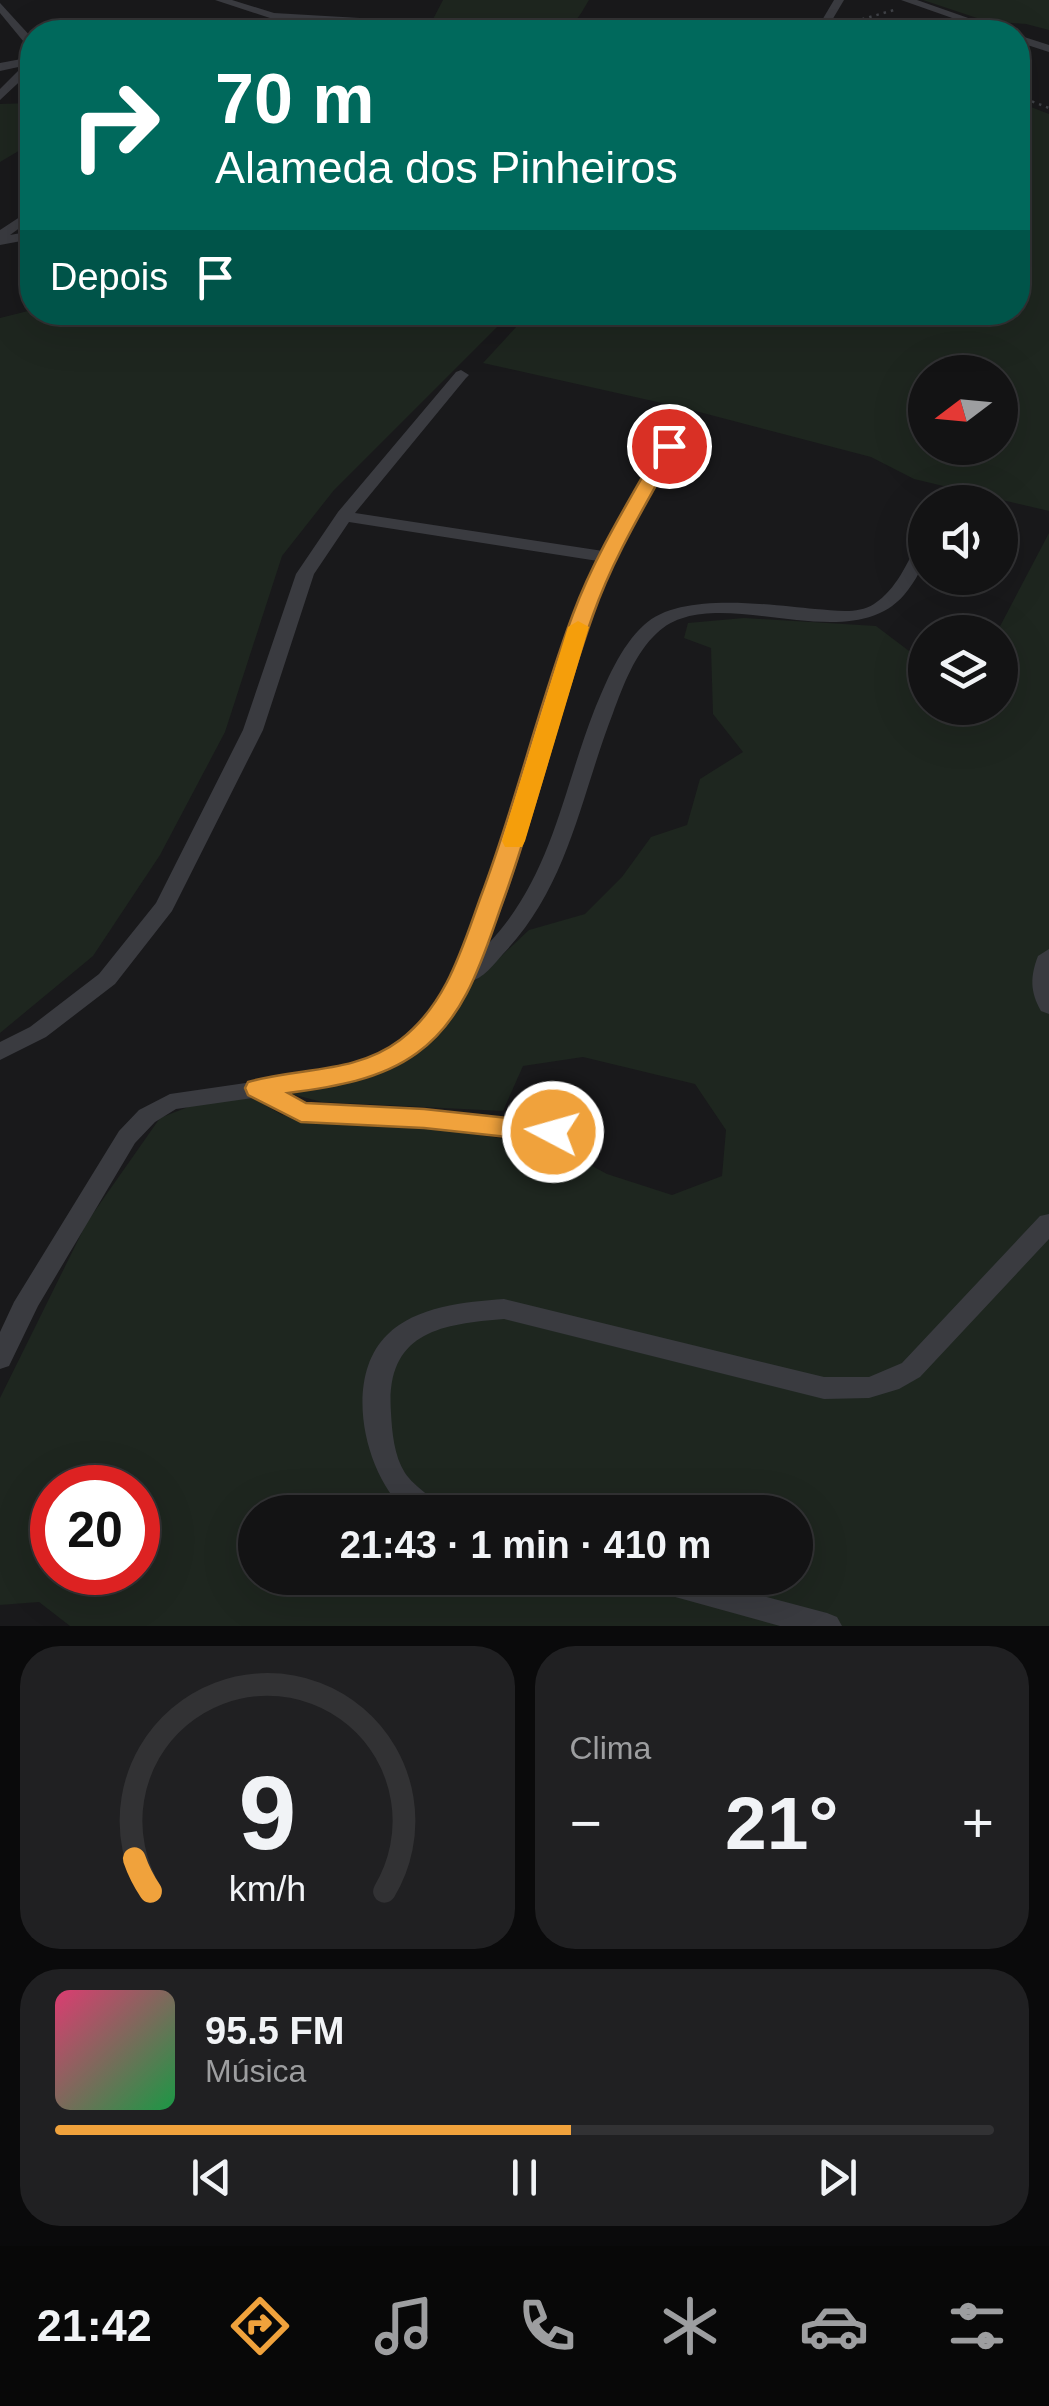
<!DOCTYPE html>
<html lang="pt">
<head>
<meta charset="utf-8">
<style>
	:root { --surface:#131314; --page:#202022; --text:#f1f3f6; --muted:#9d9ea0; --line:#323234; --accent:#f0a23c }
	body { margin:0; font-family:Arial,sans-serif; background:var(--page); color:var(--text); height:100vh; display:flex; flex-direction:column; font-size:38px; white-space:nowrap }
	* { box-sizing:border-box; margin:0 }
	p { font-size:32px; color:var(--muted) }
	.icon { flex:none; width:55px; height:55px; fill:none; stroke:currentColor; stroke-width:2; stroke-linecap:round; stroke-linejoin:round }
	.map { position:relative; height:1626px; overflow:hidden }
	.details { display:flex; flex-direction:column; gap:20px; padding:20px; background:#0a0a0b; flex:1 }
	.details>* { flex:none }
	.top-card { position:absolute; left:20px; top:20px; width:1010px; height:305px; border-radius:40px; box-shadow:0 10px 40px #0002,0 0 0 2px var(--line); background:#00695c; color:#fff; overflow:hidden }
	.needle { width:65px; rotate:254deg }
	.controls { position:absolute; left:908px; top:355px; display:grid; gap:20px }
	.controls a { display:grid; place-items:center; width:110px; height:110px; border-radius:50%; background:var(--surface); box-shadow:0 10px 40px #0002,0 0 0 2px var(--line); font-size:50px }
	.speed { position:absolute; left:30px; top:1465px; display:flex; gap:20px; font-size:50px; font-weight:700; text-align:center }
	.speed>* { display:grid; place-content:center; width:130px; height:130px; border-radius:50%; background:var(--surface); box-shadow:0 10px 40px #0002,0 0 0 2px var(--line); line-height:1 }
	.speed .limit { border:15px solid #d22; background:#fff; color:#111 }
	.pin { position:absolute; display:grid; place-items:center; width:85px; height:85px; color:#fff; margin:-42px; border:5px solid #fff; border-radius:50%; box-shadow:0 2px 10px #0007 }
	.me { position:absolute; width:110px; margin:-55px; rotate:276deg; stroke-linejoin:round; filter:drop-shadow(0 0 8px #0008) }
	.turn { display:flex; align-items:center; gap:35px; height:210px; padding:0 30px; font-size:45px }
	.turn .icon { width:130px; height:130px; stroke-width:2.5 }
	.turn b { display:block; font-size:70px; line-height:85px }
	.then { display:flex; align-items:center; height:95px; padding:0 30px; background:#0003; gap:20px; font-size:38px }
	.big { font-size:75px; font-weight:700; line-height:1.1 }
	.details .card { flex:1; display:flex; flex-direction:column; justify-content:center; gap:15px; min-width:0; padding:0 35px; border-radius:40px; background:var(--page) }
	.details .dial { align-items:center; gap:0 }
	.dial svg { height:260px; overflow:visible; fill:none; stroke:var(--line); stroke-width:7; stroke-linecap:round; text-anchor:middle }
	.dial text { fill:var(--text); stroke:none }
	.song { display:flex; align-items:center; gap:30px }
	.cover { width:120px; height:120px; border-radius:15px; background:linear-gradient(135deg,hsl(340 70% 55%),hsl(140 70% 35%)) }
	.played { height:10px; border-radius:5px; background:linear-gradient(90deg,var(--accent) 55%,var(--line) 55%) }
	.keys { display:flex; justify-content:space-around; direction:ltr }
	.heat { display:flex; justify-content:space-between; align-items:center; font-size:55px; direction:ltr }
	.details .tiles { flex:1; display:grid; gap:20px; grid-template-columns:1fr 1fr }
	.card:last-child { grid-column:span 2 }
	.trip { position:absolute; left:238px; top:1495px; width:575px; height:100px; border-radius:50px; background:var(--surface); box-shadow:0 10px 40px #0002,0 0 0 2px var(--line); font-weight:700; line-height:100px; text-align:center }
	.dock { display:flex; height:160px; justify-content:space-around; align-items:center; background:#080808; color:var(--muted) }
	.dock .icon { width:70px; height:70px }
	.dock .selected { color:var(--accent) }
	.dock b { font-size:45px; color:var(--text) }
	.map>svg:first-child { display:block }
	.green { fill:#1e261f; fill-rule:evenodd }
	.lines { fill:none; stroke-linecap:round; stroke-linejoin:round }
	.path { stroke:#404247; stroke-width:2.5; stroke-dasharray:2.5 5; stroke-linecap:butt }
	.lane { stroke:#3a3b40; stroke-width:12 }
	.street { fill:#3a3b40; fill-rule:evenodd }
	.route { fill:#f0a23c; stroke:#9c6927; stroke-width:2.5 }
	.slow { fill:#f59e0b }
</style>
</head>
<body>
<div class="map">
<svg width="1049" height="1626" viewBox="0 0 1049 1626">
	<rect width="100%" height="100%" fill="#19191b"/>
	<!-- green -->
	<g class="green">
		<path d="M443,0H589C582,11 577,24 563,29C538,37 461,26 430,25Z"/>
		<path d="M923,0H1049V30L1026,24L986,21Z"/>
		<path d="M1018,102L1049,114V511L914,479L871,457L684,408L483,363L529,313L1018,312ZM925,372H1000V448H925Z"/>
		<path d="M32,103V143L0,162V104Z"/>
		<path d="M32,310L511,313L334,490L282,556L225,732L160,855L93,956L0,1033V318Z"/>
		<path d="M1049,533V1626H70L39,1602L0,1605V1398L87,1222L160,1118L193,1105L250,1096L282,1115L422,1127L555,1146L607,1174L672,1195L722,1176L726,1130L695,1084L583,1057L523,1066L503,1111L322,1102L284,1092L378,1072L529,930L585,914L622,877L651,837L687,825L700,779L743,752L713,714L711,648L684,638L688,623L744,618L876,626L925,663V708H1000L997,632ZM52,1488H138V1572H52ZM255,1512H795V1578H255Z"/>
	</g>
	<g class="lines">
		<!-- path -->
		<g class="path">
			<path d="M849,32V23L894,10"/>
			<path d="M1018,96L1049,108"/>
		</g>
		<!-- lane -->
		<path class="lane" d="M259,1089L301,1112L328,1116L424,1119L553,1132"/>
		<!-- street -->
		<g class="street">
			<path d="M215,0H232L274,13L551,29L557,32H501L273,19Z"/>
			<path d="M834,0H844L825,32H815Z"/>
			<path d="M901,0H917L1008,32H992Z"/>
			<path d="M0,3L32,38V48L28,47L0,13Z"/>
			<path d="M621,27V31L617,32H575L581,29Z"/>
			<path d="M1018,35L1049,45V52L1018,42Z"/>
			<path d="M32,57V70L0,100V89L23,66L0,71V63Z"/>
			<path d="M32,209V219L10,235L32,231V239L0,245V230Z"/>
			<path d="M461,370L469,375L466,378L355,513L603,551L671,428L679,423L687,428C653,490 614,551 591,618C552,726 532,839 487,945C551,879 562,793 594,711C606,682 620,647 644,625C680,591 769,605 815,609C835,610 856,615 874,604C897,589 906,564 919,542L925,541C925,561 921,573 908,590C853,665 716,577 657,633C635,653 623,686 613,713C580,798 569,885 503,954C494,964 483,979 469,982L445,1023L414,1054L387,1068L322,1088L176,1109L155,1122L135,1143L38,1306L9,1366L0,1369V1332L14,1302L119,1131L139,1110L170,1094L322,1072L371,1057L398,1042L429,1012L454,972L479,914L573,617L598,561L349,522L314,574L263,730L172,911L115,984L46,1037L0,1060V1042L30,1027L99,974L156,903L243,730L296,574L338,512L456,372Z"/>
			<path d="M950,485L958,490L953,502H937L944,487Z"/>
			<path d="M1049,949V1014L1041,1011C1030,992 1030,977 1038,956Z"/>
			<path d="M1049,1214V1239L920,1377L899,1389L869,1398L824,1399L504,1319C439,1324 385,1333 391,1413C392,1432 394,1456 405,1473C415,1488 435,1497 442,1512H407C365,1476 342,1379 387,1335C416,1306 465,1302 504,1299L824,1377H869L902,1363L1040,1216Z"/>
			<path d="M636,1578H695L827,1613L837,1617L842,1626H780L650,1590L640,1587Z"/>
		</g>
	</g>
	<!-- route -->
	<path class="route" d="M669,441L678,446C648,501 614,555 593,615C559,710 537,809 502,904C483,957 466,1018 417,1053C380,1080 333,1087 288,1093L306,1103L424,1109L553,1123L563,1125L567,1132L563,1139L553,1142L424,1128L301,1122L248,1095L245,1088L248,1082C300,1067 355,1074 400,1040C447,1004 462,948 481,896C516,804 538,707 573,614C595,555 629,501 660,446Z"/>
	<!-- slow -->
	<path class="slow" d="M578,621L589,627L525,841L522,847H505L502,841L568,627Z"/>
</svg>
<div class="controls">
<a><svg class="needle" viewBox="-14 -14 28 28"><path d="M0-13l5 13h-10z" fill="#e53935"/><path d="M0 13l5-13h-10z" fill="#9d9ea0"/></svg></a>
<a><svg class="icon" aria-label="sound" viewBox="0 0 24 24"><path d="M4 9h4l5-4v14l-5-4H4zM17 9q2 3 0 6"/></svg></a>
<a><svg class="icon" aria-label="layers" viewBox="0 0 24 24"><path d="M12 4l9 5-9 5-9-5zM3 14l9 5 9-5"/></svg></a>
</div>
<div class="speed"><div class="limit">20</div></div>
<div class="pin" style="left:669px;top:446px;background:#d93025"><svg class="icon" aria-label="arrive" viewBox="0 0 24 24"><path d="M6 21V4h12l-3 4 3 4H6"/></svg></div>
<svg class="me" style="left:553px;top:1132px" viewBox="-20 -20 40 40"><circle r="17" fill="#f0a23c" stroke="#fff" stroke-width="3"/><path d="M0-11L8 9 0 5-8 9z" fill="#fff"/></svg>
<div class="trip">21:43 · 1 min · 410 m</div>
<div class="top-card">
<div class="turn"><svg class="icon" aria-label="right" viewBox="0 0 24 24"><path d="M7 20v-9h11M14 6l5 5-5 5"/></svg><div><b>70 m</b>Alameda dos Pinheiros</div></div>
<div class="then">Depois<svg class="icon" aria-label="arrive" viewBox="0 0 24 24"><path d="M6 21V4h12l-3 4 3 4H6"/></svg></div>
</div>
</div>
<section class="details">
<div class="tiles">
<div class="card dial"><svg viewBox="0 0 100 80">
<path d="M14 69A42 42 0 1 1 86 69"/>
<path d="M14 69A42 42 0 0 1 9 59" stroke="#f0a23c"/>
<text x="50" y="56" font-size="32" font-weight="700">9</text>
<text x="50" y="72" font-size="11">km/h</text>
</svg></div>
<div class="card"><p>Clima</p>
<div class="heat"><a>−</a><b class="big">21°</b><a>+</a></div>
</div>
<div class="card">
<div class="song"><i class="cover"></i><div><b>95.5 FM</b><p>Música</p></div></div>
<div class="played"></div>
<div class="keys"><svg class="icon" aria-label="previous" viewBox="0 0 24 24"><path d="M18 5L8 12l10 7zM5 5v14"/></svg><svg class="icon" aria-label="pause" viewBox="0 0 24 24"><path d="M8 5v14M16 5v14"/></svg><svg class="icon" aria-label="next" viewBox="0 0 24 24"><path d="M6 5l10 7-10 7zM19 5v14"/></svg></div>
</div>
</div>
</section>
<nav class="dock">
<b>21:42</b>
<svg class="icon selected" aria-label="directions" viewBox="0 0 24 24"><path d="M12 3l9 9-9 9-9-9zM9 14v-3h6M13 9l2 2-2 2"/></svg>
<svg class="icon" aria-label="music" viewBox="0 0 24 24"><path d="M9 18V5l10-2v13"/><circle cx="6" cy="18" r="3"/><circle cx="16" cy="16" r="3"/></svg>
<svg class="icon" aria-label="phone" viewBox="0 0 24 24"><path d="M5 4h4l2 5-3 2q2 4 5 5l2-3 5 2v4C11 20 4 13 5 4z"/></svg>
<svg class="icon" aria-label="climate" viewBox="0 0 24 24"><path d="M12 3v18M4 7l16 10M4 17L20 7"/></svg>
<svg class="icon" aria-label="car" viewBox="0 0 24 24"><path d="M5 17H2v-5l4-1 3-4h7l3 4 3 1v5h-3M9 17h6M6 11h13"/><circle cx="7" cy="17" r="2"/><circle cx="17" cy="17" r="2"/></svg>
<svg class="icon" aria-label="filters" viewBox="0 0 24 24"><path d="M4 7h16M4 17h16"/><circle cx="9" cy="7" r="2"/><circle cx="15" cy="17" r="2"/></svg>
</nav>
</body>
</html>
